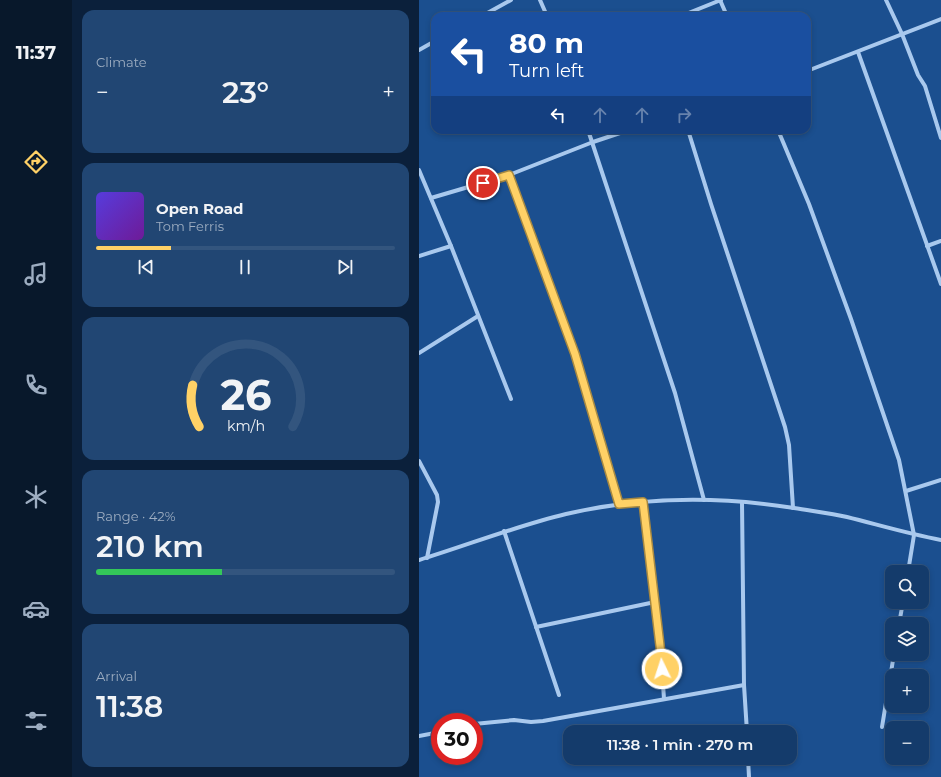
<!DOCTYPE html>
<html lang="en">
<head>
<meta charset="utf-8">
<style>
	:root { --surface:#143b6b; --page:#214673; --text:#f1f3f6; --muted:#9dadc1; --line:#33557e; --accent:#ffd166 }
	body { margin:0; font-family:Montserrat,sans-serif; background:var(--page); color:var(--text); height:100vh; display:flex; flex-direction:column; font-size:15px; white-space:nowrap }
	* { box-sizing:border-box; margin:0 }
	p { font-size:13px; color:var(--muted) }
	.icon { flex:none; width:22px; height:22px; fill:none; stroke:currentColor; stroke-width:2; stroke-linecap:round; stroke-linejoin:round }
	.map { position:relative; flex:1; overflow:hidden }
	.details { display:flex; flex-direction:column; gap:10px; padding:10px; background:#0b203b; width:347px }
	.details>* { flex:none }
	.guide { position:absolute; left:12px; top:12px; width:380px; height:122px; border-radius:12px; box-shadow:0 2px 6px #0003,0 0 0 1px var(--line); background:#1a4fa0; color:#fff; overflow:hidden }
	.fabs { position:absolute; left:466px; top:565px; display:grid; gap:8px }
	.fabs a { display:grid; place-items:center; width:44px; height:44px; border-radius:8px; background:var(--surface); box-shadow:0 2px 6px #0003,0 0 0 1px var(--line); font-size:20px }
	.speed { position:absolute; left:12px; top:713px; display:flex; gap:8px; font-size:20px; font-weight:700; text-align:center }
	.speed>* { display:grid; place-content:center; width:52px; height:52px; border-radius:50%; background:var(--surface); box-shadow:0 2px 6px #0003,0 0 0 1px var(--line); line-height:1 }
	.speed .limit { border:6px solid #d22; background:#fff; color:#111 }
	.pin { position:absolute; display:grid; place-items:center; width:34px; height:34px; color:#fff; margin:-17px; border:2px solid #fff; border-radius:50%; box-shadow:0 1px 4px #0007 }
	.me { position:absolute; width:44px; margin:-22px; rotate:356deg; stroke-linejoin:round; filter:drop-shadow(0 0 3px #0008) }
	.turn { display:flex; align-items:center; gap:14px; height:84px; padding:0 12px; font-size:18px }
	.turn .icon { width:52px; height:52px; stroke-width:2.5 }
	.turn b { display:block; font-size:28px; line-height:34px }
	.lanes { display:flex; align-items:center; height:38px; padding:0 12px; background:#0003; justify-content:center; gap:20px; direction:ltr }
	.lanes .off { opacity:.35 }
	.big { font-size:30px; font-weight:600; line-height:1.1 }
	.details .tile { flex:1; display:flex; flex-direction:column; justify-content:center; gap:6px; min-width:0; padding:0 14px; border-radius:12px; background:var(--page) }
	.details .dial { align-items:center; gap:0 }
	.dial svg { height:104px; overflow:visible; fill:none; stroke:var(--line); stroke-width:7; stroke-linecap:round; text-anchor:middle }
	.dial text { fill:var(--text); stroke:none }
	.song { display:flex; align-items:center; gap:12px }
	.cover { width:48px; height:48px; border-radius:6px; background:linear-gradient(135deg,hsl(250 70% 55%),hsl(280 70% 35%)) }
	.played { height:4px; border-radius:2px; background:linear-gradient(90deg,var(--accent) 25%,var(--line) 25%) }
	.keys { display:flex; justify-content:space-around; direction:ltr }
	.heat { display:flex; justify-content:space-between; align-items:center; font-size:22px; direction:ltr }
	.charge { height:6px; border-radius:3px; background:linear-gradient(90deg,#34c759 42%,var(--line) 0) }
	.trip { position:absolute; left:144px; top:725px; width:234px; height:40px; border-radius:12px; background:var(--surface); box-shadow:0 2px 6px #0003,0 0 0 1px var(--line); font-weight:600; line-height:40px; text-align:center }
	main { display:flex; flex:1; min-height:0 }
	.tabs { display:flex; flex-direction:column; width:72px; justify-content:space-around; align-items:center; background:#08182b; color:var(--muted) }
	.tabs .icon { width:28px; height:28px }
	.tabs .on { color:var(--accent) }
	.tabs b { font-size:18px; color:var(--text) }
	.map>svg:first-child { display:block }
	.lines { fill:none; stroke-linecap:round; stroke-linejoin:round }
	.street { stroke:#a9c9ee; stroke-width:4 }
	.route-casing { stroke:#a68842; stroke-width:10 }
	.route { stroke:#ffd166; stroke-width:7 }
</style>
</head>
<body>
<main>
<nav class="tabs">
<b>11:37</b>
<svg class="icon on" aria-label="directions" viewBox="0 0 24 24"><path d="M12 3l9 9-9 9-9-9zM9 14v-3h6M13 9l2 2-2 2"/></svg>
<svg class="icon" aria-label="music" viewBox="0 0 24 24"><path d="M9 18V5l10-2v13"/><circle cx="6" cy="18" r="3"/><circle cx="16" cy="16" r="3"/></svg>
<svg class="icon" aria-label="phone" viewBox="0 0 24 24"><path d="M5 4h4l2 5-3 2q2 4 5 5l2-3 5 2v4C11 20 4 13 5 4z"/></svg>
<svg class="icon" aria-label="climate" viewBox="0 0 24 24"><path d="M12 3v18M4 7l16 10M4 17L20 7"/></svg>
<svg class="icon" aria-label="car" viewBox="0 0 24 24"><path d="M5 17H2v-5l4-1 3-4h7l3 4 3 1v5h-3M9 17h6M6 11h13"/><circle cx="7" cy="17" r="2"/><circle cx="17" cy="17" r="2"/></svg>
<svg class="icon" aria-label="filters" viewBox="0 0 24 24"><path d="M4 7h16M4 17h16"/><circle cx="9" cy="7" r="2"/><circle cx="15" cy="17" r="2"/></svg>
</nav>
<section class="details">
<div class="tile"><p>Climate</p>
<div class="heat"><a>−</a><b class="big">23°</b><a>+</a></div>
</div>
<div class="tile">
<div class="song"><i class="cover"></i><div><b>Open Road</b><p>Tom Ferris</p></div></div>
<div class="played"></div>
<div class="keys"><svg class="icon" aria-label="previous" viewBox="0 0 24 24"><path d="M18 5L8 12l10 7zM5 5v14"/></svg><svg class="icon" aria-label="pause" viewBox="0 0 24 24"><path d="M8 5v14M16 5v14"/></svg><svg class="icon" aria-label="next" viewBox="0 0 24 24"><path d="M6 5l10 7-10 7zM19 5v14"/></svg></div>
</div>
<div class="tile dial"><svg viewBox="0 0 100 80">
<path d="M14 69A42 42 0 1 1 86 69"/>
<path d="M14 69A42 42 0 0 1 9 37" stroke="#ffd166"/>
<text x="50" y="56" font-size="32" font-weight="700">26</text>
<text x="50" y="72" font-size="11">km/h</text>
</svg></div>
<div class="tile"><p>Range · 42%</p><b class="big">210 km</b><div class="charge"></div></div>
<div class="tile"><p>Arrival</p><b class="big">11:38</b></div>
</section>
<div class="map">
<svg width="522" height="777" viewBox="0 0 522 777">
	<rect width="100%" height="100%" fill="#1b4f8f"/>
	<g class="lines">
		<!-- street -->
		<g class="street">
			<path d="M121,0L128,16"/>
			<path d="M301,0L308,16"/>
			<path d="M467,0L483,34L499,75L506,86L522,138"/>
			<path d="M63,16L92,0"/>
			<path d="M262,16L302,0"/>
			<path d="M0,50L16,41"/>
			<path d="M439,52L522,284"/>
			<path d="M388,71L522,19"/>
			<path d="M169,130L256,393L285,500"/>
			<path d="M269,130L292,204L366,427L370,445L374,508"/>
			<path d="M359,130L390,204L432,319L480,460L495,535L489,572"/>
			<path d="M0,170L32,246L92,399"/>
			<path d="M90,175L156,354L200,504"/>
			<path d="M12,198L90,175L174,142L210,130"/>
			<path d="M508,246L522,241"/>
			<path d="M0,256L32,246"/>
			<path d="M0,353L59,316"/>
			<path d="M0,461L18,495L19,502L8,558"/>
			<path d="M487,491L522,480"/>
			<path d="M224,502L242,654L245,699"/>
			<path d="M323,502L325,685L328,732"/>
			<path d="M85,531L140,695"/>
			<path d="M0,560C49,545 97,526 147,514C221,497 299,496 375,508C392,511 411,513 428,517C460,525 490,534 522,540"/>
			<path d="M480,624L484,602"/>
			<path d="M117,627L236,602"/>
			<path d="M55,724L95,720L112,722L124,721L325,685"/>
			<path d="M463,727L475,654"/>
			<path d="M0,736L21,732"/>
			<path d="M329,758L330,777"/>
		</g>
	</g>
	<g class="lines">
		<!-- route casing -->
		<g class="route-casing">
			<path id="route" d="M64,183L90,175L156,354L200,504L224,502L242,654L243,669"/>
		</g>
		<!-- route -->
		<use href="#route" class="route"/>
	</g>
</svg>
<div class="fabs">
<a><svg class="icon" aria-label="search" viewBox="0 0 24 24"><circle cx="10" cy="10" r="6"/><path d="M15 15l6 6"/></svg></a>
<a><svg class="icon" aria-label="layers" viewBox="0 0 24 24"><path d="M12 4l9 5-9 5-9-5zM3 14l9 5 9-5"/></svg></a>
<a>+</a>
<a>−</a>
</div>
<div class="speed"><div class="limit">30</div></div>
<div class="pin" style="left:64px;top:183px;background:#d93025"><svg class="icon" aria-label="arrive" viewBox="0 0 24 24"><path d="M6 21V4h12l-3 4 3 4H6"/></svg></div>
<svg class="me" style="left:243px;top:669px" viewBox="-20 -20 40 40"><circle r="17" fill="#ffd166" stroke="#fff" stroke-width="3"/><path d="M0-11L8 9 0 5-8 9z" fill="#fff"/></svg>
<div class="trip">11:38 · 1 min · 270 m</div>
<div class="guide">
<div class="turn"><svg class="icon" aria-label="left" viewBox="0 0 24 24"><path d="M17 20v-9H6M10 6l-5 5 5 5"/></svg><div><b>80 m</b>Turn left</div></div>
<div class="lanes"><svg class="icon" aria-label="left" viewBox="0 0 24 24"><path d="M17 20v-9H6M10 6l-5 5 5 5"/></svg><svg class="icon off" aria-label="ahead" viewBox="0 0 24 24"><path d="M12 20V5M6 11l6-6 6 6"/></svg><svg class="icon off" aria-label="ahead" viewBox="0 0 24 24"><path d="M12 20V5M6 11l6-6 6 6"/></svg><svg class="icon off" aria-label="right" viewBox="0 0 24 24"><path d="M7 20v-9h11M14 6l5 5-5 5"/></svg></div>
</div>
</div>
</main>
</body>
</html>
